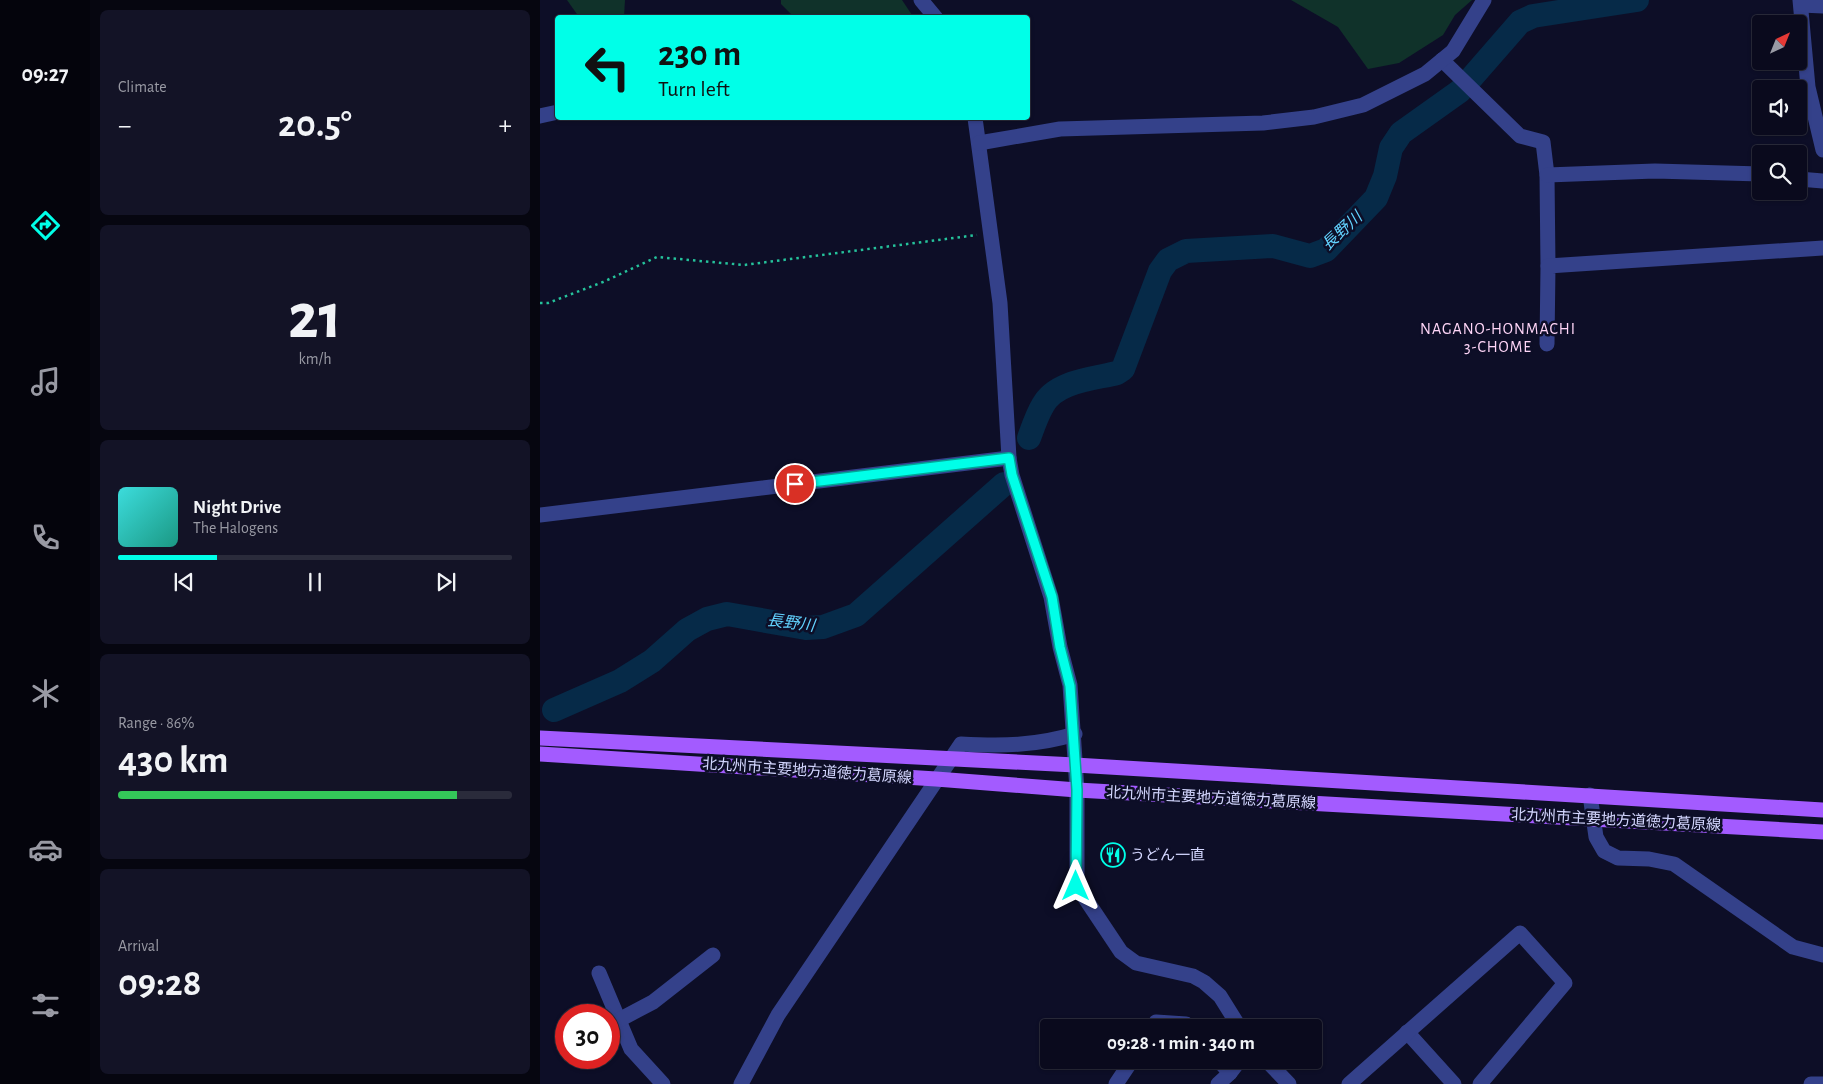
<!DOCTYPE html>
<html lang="en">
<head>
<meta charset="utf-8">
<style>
	:root { --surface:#0a0a1d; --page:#131326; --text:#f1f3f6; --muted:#999aa4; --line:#2a2b3b; --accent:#00ffe8 }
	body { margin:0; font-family:"Alegreya Sans","Noto Sans JP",sans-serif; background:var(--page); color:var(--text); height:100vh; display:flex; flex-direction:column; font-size:19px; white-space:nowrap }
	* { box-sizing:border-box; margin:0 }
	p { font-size:16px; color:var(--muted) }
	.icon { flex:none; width:28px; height:28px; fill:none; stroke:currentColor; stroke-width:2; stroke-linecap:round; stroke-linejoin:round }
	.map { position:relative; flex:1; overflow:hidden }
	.panel { display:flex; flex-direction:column; gap:10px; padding:10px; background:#060610; width:450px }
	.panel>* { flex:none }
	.top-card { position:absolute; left:15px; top:15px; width:475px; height:105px; border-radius:5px; box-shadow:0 1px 4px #0004,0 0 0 1px var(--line); background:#00ffe8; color:#111; overflow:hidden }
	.needle { width:32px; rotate:43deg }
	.controls { position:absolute; left:1212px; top:15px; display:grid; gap:10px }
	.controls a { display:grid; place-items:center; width:55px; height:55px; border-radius:5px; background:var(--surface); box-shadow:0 1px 4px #0004,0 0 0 1px var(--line); font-size:25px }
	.speed { position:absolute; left:15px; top:1004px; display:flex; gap:10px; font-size:25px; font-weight:700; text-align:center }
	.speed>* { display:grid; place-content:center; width:65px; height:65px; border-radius:50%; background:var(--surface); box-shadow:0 1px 4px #0004,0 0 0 1px var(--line); line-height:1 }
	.speed .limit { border:8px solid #d22; background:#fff; color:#111 }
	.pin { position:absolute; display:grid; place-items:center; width:42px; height:42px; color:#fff; margin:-21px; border:2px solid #fff; border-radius:50%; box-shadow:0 1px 5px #0007 }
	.me { position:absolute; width:55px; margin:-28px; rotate:0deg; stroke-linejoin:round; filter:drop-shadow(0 0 4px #0008) }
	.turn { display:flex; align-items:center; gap:18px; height:105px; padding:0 20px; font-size:22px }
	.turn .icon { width:65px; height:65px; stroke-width:2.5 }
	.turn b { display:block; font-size:35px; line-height:42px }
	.big { font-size:38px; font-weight:700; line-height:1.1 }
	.panel .card { flex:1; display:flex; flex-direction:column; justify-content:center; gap:8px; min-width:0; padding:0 18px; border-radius:8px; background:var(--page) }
	.panel .dial { align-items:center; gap:0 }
	.dial b { font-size:65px; line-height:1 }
	.song { display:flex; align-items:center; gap:15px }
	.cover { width:60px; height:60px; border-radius:8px; background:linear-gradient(135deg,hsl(180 70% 55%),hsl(170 70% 35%)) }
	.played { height:5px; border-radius:2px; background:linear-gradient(90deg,var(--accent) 25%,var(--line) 25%) }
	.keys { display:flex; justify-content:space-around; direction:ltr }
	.heat { display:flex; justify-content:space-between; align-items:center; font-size:28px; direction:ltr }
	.charge { height:8px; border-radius:4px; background:linear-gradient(90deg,#34c759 86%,var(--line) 0) }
	.trip { position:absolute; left:500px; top:1019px; width:282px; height:50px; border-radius:5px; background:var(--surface); box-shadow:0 1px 4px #0004,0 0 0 1px var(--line); font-weight:700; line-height:50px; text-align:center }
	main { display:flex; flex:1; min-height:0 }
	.tab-bar { display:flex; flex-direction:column; width:90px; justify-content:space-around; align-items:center; background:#04040c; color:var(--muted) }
	.tab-bar .icon { width:35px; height:35px }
	.tab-bar .active { color:var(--accent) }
	.tab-bar b { font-size:22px; color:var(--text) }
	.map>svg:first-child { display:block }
	.green { fill:#10322a }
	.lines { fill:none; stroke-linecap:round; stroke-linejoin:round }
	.river { stroke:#062a48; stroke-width:24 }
	.path { stroke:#25c29b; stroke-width:2.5; stroke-dasharray:2.5 4; stroke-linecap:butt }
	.minor { stroke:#34418a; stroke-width:15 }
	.major { stroke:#a35bff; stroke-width:15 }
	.route-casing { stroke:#00a697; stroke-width:12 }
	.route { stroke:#00ffe8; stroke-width:9 }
	.labels { text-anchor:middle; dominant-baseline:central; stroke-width:5; stroke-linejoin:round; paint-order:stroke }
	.street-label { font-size:15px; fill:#d4d7ff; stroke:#0d0e27 }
	.poi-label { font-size:15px; fill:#d4d7ff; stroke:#0d0e27; text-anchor:start }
	.water-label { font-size:16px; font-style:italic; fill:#62d3ff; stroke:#0d0e27 }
	.neighbourhood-label { font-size:16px; letter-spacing:1px; fill:#ffd6f8; stroke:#0d0e27 }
</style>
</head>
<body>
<main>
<nav class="tab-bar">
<b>09:27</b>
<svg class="icon active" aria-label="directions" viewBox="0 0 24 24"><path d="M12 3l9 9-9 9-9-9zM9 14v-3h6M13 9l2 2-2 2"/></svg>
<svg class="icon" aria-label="music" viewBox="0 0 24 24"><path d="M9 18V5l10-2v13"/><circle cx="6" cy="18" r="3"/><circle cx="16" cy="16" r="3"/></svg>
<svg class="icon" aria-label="phone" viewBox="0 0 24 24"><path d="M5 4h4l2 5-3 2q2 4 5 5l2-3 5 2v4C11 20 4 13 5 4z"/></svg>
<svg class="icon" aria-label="climate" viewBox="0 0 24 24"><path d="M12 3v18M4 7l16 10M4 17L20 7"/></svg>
<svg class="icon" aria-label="car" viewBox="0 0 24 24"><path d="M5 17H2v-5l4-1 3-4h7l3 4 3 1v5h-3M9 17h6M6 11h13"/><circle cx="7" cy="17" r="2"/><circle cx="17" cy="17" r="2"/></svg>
<svg class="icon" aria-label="filters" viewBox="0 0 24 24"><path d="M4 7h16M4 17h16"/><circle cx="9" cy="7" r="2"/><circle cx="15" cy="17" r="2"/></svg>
</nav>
<section class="panel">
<div class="card"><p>Climate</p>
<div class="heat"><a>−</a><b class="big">20.5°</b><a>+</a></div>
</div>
<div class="card dial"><b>21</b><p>km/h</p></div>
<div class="card">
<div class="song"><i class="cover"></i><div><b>Night Drive</b><p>The Halogens</p></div></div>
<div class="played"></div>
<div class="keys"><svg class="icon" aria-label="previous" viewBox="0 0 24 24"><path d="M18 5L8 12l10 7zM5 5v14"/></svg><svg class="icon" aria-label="pause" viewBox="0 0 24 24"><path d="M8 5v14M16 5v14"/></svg><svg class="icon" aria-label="next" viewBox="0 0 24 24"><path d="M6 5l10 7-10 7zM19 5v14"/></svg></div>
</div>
<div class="card"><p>Range · 86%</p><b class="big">430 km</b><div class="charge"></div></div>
<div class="card"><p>Arrival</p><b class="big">09:28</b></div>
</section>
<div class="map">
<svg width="1283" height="1084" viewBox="0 0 1283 1084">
	<rect width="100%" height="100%" fill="#0d0e27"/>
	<!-- green -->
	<g class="green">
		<path d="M27,0H85L84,17H39Z"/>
		<path d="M241,0H362L372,15L254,17L241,4Z"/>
		<path d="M751,0H932L915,15L903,35L859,63L828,69L798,27Z"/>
	</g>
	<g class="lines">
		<!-- river -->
		<g class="river">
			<path d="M489,438C493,427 497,415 503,405C516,381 553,379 577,373L583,369L620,271L628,260L646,251L733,246L770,256L786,250L836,198L845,176L851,148L861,133L920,91L980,22L993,16L1097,0"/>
			<path d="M14,710L80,681L112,661L147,630L167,619L187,614L266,628L283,627L316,615L464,484"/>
		</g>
		<!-- path -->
		<path class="path" d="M0,303H8L63,282L117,257L204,265L437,235"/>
		<!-- minor -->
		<g class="minor">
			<path d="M381,0L396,18"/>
			<path d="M1260,0L1268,87L1283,150"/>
			<path d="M1261,5L1283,6"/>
			<path d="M902,60L980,136L1003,142L1007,175L1008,266"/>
			<path d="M0,116L18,112"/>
			<path d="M435,118L460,303L469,458L472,475L511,597L520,647L530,685L537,790V886L581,952L596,963L653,976L664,982L680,996L700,1028"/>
			<path d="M439,143L520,129L723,123L774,117L823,105L885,74L913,51L944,0"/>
			<path d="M1007,175L1115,171L1221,174"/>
			<path d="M1259,179L1283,181"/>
			<path d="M1007,344L1008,266L1283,248"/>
			<path d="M0,515L469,458"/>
			<path d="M1050,795L1056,837L1064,851L1078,858L1109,859L1134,864L1253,947L1283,955"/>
			<path d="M59,973L91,1049L123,1084"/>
			<path d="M79,1020L113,1002L173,955"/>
			<path d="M613,1028L616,1022L646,1024L649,1028"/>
			<path d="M867,1032L914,1084"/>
			<path d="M678,1060L690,1073"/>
			<path d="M726,1060L749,1084"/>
			<path d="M201,1084L238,1015L421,744C461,746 496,746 535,734"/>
			<path d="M576,1084L592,1060"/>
			<path d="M678,1084L690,1073L700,1060"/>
			<path d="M809,1084L980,933L1025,983L940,1084"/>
			<path d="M1271,1084H1283"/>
		</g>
		<!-- major -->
		<g class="major">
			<path d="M0,738L535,765L1283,810"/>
			<path d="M0,754L396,779L537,790L1283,832"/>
		</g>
	</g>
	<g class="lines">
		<!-- route casing -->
		<g class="route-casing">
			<path id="route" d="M255,484L469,458L472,475L512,597L520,647L530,686L537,790L536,886"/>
		</g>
		<!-- route -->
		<use href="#route" class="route"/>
	</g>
	<!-- icons -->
	<defs>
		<g id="restaurant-ring" transform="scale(1.25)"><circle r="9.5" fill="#0d0e27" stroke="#00ffe8" stroke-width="1.5"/><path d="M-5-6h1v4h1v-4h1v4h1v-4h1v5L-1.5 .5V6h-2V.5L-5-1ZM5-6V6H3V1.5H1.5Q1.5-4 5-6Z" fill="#00ffe8"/></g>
	</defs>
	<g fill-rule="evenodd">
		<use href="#restaurant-ring" x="573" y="855"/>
	</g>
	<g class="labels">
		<!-- street labels -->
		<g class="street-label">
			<text transform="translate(267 771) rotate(4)">北九州市主要地方道徳力葛原線</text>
			<text transform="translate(671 798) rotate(3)">北九州市主要地方道徳力葛原線</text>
			<text transform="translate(1076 820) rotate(3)">北九州市主要地方道徳力葛原線</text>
		</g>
		<!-- poi labels -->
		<g class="poi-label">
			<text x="590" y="855">うどん一直</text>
		</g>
		<!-- water labels -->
		<g class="water-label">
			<text transform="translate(802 231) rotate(-43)">長野川</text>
			<text transform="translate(251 623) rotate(7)">長野川</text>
		</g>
		<!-- neighbourhood labels -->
		<g class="neighbourhood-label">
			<text x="958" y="329">NAGANO-HONMACHI<tspan x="958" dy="18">3-CHOME</tspan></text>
		</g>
	</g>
</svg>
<div class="controls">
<a><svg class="needle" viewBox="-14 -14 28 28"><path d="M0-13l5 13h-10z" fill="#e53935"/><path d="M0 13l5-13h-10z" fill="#999aa4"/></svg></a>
<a><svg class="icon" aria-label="sound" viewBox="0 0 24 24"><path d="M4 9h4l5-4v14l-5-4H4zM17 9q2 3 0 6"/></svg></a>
<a><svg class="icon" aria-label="search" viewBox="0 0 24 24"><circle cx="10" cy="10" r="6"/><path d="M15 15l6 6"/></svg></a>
</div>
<div class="speed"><div class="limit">30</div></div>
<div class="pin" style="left:255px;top:484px;background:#d93025"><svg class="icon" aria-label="arrive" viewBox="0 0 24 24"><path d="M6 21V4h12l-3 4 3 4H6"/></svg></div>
<svg class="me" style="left:536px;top:886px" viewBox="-20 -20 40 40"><path d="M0-17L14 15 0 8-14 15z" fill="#00ffe8" stroke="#fff" stroke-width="4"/></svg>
<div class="trip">09:28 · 1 min · 340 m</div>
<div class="top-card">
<div class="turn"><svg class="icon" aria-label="left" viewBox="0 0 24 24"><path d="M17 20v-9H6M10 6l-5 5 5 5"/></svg><div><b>230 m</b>Turn left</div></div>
</div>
</div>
</main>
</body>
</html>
